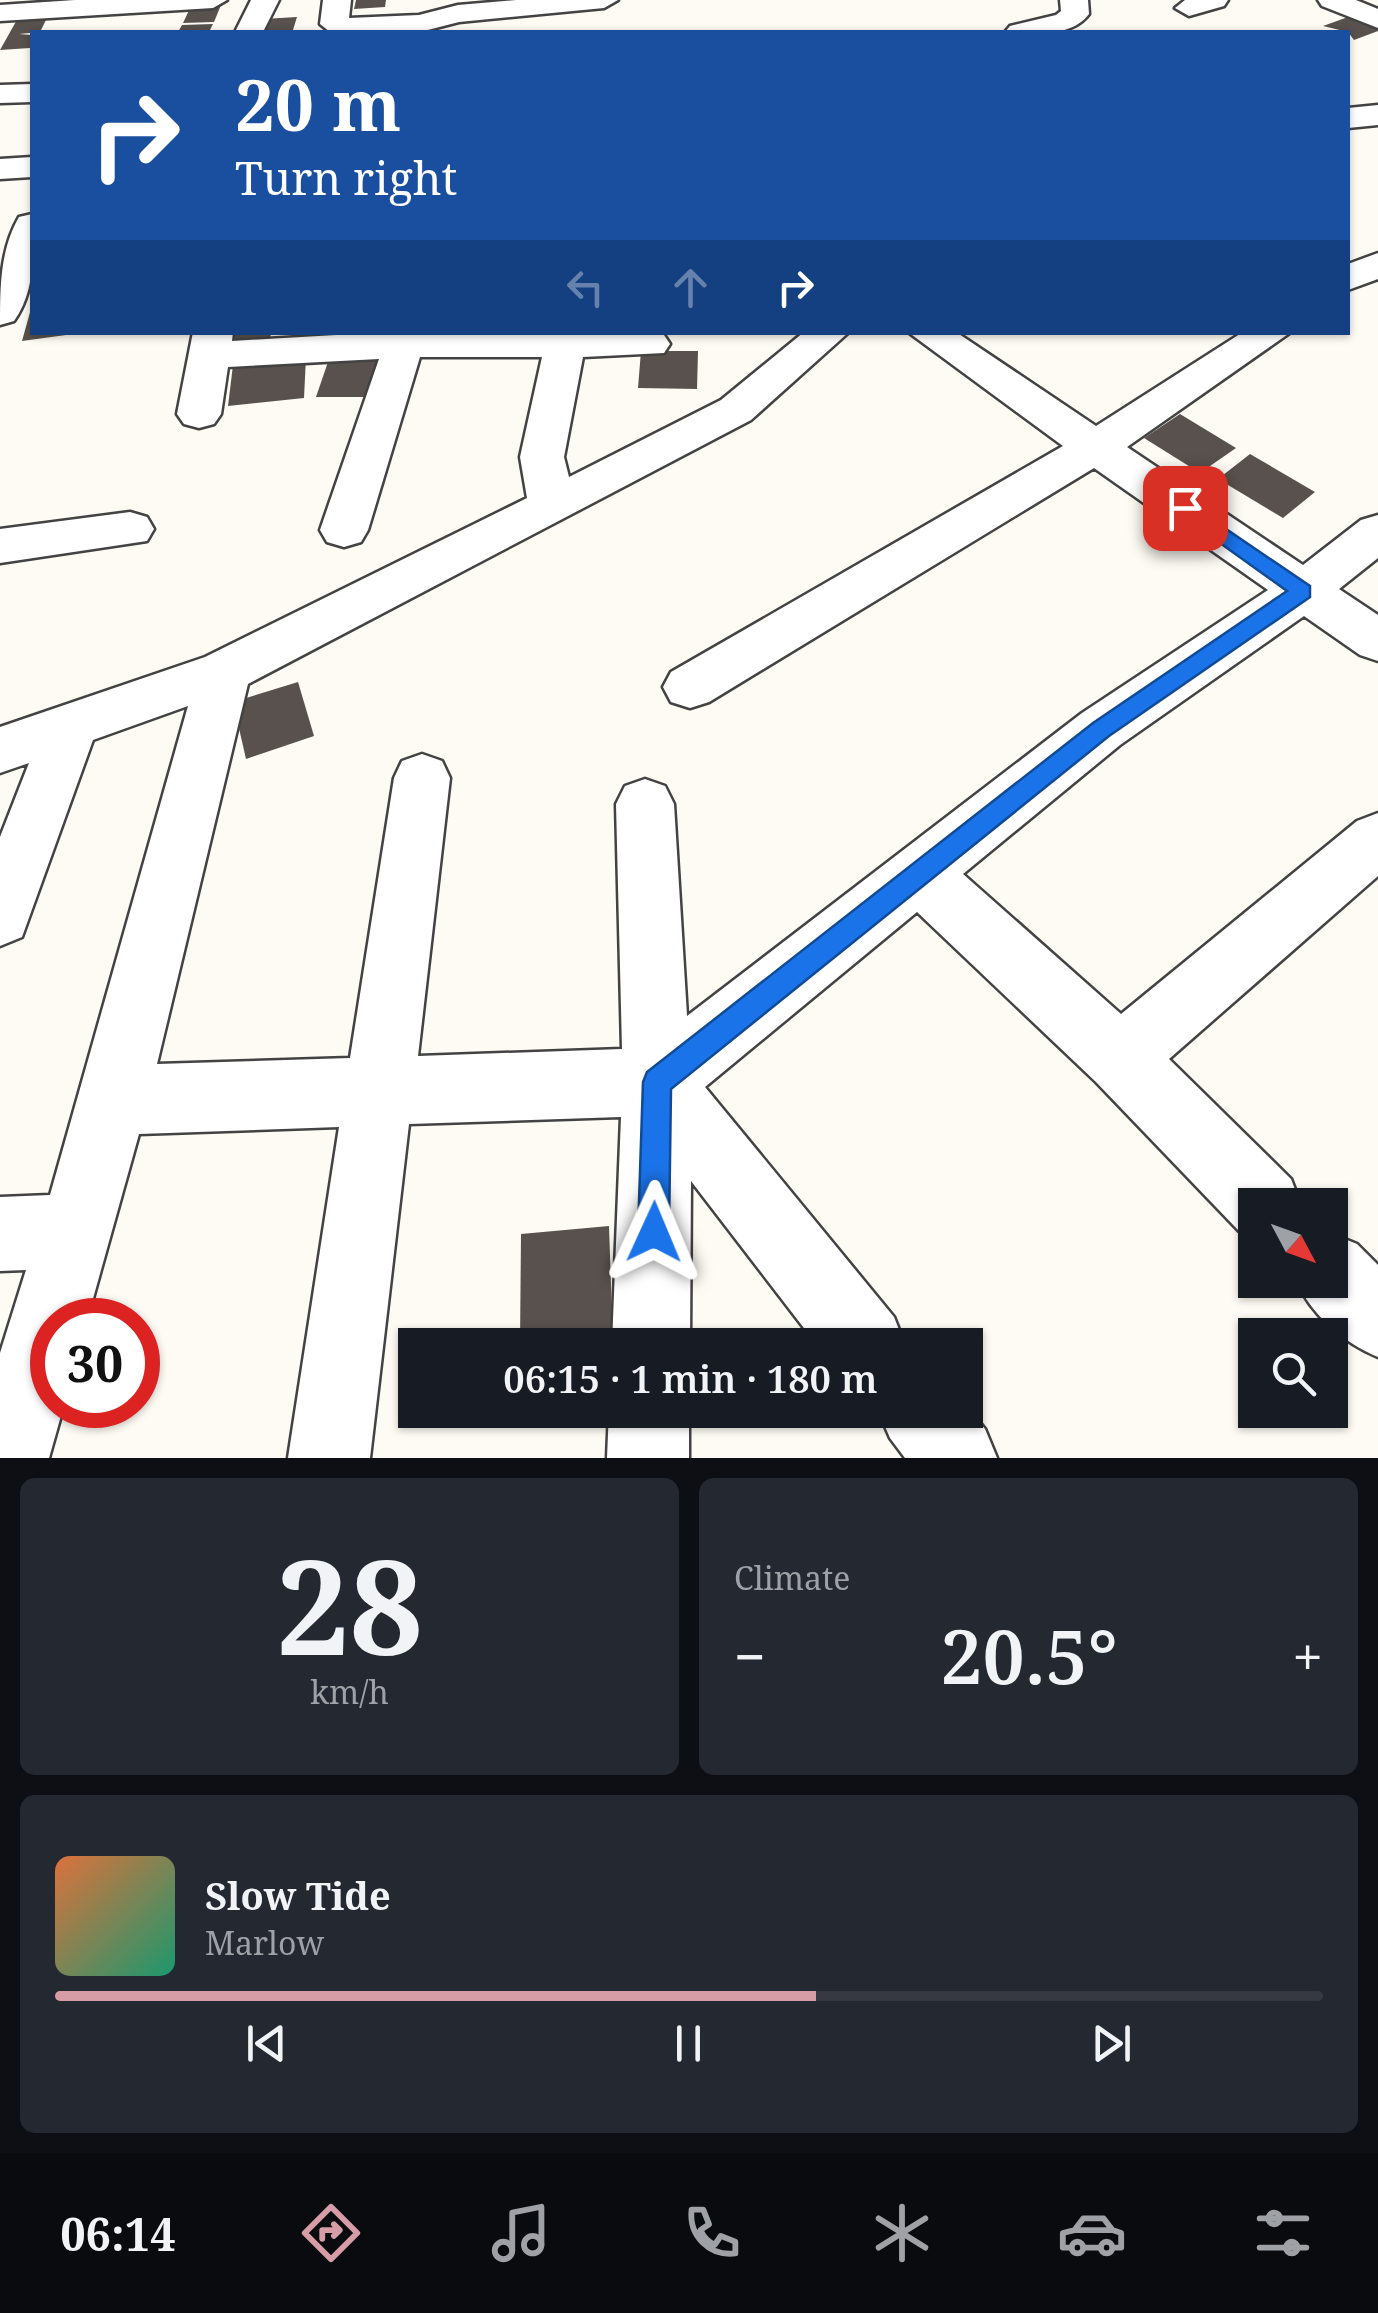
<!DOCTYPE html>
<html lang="en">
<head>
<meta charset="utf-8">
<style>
	:root { --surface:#171b24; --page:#242831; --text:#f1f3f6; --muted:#9ea1a6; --line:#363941; --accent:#d69da6 }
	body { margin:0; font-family:"Noto Serif",serif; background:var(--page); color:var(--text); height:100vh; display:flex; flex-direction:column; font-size:38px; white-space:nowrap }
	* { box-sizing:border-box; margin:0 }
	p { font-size:32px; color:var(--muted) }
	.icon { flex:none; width:55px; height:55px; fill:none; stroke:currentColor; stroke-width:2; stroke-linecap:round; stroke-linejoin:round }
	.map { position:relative; height:1458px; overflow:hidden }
	.drawer { display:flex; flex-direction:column; gap:20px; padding:20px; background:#0d0f14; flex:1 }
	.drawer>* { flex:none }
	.guide { position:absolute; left:30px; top:30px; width:1320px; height:305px; border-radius:0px; box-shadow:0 2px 8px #0004; background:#1a4fa0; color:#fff; overflow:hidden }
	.needle { width:65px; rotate:131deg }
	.controls { position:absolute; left:1238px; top:1188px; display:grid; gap:20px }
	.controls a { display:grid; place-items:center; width:110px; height:110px; border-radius:0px; background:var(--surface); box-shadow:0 2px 8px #0004; font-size:50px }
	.speed { position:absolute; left:30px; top:1298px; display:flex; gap:20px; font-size:50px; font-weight:700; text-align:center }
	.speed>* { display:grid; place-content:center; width:130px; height:130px; border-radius:50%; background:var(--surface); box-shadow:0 2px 8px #0004; line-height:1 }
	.speed .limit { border:15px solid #d22; background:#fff; color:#111 }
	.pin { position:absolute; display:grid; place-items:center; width:85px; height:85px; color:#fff; margin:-42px; border-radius:20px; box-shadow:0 5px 15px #0006 }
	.me { position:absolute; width:110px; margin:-55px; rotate:1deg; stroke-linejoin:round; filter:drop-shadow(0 0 8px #0008) }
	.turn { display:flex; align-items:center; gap:35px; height:210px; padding:0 40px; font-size:45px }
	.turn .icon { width:130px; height:130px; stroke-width:2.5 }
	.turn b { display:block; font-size:70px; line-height:85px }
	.lanes { display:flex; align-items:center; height:95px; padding:0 40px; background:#0003; justify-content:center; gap:50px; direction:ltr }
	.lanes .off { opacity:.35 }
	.big { font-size:75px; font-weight:600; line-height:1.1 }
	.drawer .tile { flex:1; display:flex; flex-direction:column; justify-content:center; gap:15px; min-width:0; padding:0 35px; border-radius:15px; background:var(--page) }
	.drawer .dial { align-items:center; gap:0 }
	.dial b { font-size:130px; line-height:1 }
	.song { display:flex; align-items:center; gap:30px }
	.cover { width:120px; height:120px; border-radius:15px; background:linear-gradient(135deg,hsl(20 70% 55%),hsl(160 70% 35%)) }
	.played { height:10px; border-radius:5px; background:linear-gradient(90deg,var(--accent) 60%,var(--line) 60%) }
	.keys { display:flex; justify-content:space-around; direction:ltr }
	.heat { display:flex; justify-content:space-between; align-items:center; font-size:55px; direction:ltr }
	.drawer .tiles { flex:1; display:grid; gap:20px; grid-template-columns:1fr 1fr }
	.tile:last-child { grid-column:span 2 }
	.trip { position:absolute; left:398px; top:1328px; width:585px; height:100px; border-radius:0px; background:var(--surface); box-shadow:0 2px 8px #0004; font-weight:600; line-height:100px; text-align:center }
	.dock { display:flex; height:160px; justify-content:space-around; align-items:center; background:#090b0e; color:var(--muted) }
	.dock .icon { width:70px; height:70px }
	.dock .on { color:var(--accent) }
	.dock b { font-size:45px; color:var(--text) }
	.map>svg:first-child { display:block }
	.building { fill:#58514d }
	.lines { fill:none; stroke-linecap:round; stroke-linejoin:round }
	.minor-casing { stroke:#434343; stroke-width:5 }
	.minor { fill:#fff; fill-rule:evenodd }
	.route { fill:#1a73e8; stroke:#114b97; stroke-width:2.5 }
</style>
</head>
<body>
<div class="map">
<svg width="1378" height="1458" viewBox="0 0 1378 1458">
	<rect width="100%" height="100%" fill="#fefbf4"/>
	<!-- building -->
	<g class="building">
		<path d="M356,0H386L385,7L354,9Z"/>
		<path d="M221,5L214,22L183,23L191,6Z"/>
		<path d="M48,16L40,32L19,34L32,35L30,48L0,50L18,18Z"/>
		<path d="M297,17L293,30L259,32L263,19Z"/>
		<path d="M1348,17L1378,29V31L1354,40L1348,32L1323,26Z"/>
		<path d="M213,24L209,32H178L182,25Z"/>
		<path d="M32,305V332L66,335L22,341Z"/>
		<path d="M228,332H271L270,341L226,346Z"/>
		<path d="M641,351H698L697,389L638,388Z"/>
		<path d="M306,357L304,398L228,406L233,365Z"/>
		<path d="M329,359H384L374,397H316Z"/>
		<path d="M1180,414L1236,448L1200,473L1144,438Z"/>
		<path d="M1250,454L1315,492L1283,518L1218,479Z"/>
		<path d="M298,682L314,736L246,759L233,702Z"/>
		<path d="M609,1226L613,1343L520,1345L521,1234Z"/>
	</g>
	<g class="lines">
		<!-- minor casing -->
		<g class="minor-casing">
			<g id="minor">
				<path d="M75,0H227L213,8L0,21V5Z"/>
				<path d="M251,0H279L263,32H235Z"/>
				<path d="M323,0H351L349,18L419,15L458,5L516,0H618L604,8L459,22L420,32H330L320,24Z"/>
				<path d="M1060,0H1088L1089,14C1071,38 1032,34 1005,32L1010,26L1056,15L1061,11Z"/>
				<path d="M1185,0H1228L1224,6L1189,16L1175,8Z"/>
				<path d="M1318,0H1356L1378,9V28L1322,6Z"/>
				<path d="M32,84V102L0,103V85Z"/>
				<path d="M1378,105V125L1348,128V108Z"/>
				<path d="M32,157V177L0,179V159Z"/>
				<path d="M32,214C34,250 36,290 14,321L0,325C0,287 0,250 19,217Z"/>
				<path d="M1378,253V279L1348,290V264Z"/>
				<path d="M193,332H233L232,341L388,332L664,335L670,344L664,353L583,357L564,457L569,477L721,400L804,332H849L751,420L248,684L157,1064L350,1058L394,778L402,761L422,754L442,761L450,778L418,1056L622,1049L616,804L625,786L645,779L665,786L674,804L687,1016L1082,713L1268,590L1094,468L709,702L690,708L671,702L663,687L671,672L1063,446L908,332H956L1096,426L1243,332H1291L1127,447L1303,565L1361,520L1378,515V558L1339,589L1378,615V661L1360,655L1304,616L1120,745L963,874L1121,1014L1357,821L1378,813V876L1169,1059L1291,1179L1301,1205H1255V1237L1239,1231L1096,1082L917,912L705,1087L894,1317L905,1345H817L691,1181L690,1345H612L621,1117L409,1124L370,1458H288L339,1127L139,1134L87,1320H52V1405H64L49,1458H0V1353L26,1270L0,1271V1197L50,1195L188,706L93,740L22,937L0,946V837L29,763L0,773V727L205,657L527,498L520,457L542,357H420L368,530L361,542L344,547L327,542L320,530L379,359L228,367L221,414L214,424L199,428L184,424L177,414Z"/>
				<path d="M130,512L147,517L154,529L147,541L0,563V529Z"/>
				<path d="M1330,1233L1357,1244L1378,1265V1357C1344,1343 1311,1315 1296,1280H1330Z"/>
				<path d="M965,1404L985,1429L997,1458H905L890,1438L878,1410H965Z"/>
				<path d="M609,1410H689V1458H607Z"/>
			</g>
		</g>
		<!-- minor -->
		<use href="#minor" class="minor"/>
	</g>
	<!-- route -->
	<path class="route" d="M1185,501L1310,586V597L1109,736L671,1089L669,1232L665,1243L654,1248L643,1243L638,1232L643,1082L647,1072L1093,723L1287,591L1178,513L1176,508Z"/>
</svg>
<div class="controls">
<a><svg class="needle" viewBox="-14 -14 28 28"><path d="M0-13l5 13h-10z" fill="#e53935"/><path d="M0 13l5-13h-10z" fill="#9ea1a6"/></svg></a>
<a><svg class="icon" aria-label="search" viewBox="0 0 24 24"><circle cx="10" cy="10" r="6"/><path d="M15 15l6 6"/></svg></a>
</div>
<div class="speed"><div class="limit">30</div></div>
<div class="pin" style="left:1185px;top:508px;background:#d93025"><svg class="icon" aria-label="arrive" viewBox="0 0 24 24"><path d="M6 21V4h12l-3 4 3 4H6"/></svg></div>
<svg class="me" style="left:654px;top:1232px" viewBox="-20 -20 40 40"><path d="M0-17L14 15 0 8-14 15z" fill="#1a73e8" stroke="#fff" stroke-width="4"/></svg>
<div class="trip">06:15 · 1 min · 180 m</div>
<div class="guide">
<div class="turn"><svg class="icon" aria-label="right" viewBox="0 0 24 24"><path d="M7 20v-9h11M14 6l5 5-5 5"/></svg><div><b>20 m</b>Turn right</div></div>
<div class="lanes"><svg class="icon off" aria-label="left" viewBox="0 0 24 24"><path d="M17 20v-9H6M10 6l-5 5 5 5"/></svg><svg class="icon off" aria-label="ahead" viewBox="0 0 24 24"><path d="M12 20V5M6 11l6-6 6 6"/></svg><svg class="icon" aria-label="right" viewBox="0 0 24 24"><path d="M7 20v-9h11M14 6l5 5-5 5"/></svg></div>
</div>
</div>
<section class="drawer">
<div class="tiles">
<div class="tile dial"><b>28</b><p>km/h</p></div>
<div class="tile"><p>Climate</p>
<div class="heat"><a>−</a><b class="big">20.5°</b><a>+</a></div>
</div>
<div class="tile">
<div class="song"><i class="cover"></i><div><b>Slow Tide</b><p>Marlow</p></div></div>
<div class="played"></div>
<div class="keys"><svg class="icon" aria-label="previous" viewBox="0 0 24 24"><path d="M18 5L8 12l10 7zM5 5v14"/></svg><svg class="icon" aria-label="pause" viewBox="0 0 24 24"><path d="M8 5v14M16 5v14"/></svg><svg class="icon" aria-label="next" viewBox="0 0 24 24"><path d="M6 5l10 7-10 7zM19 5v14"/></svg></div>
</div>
</div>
</section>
<nav class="dock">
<b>06:14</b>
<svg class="icon on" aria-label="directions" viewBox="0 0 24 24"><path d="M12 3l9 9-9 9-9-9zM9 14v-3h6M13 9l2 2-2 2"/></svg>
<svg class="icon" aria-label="music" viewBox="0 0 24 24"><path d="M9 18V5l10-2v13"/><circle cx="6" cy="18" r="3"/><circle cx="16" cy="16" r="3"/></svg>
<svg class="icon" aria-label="phone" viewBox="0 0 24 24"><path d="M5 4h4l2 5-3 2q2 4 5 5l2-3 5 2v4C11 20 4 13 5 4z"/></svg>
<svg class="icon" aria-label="climate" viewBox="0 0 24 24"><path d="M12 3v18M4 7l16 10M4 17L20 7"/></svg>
<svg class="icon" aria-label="car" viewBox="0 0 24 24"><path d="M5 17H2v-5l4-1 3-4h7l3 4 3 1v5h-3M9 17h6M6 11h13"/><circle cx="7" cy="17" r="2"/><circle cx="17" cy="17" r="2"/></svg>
<svg class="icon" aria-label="filters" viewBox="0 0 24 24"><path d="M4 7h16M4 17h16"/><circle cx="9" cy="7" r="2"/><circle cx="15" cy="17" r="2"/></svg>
</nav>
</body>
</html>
